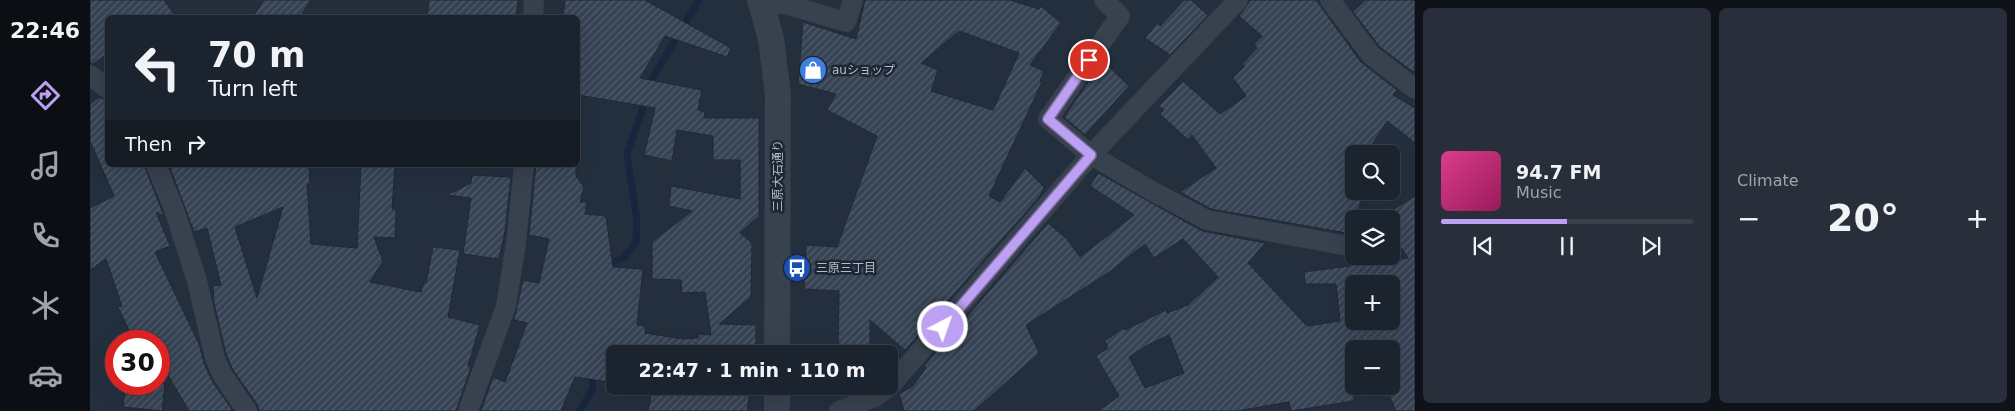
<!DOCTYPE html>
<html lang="en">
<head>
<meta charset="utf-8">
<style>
	:root { --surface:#1b232e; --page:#282f3a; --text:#f1f3f6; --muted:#a0a4aa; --line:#39404a; --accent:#bca0f2 }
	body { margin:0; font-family:"DejaVu Sans","Noto Sans JP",sans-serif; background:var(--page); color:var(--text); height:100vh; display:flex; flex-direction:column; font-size:19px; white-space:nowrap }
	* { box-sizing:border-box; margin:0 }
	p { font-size:16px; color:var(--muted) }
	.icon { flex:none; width:28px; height:28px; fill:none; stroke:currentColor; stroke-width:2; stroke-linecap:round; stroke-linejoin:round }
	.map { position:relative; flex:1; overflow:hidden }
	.panel { display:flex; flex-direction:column; gap:8px; padding:8px; background:#0f1319; width:600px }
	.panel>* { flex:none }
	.top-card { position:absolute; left:15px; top:15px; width:475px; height:152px; border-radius:8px; box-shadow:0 5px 20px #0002,0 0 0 1px var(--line); background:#1b232e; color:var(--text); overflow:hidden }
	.controls { position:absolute; left:1255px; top:145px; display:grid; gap:10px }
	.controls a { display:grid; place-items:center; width:55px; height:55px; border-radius:8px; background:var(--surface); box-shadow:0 5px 20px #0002,0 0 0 1px var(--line); font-size:25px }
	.speed { position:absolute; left:15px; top:330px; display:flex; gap:10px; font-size:25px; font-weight:700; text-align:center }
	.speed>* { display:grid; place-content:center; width:65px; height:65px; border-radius:50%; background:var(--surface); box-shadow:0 5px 20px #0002,0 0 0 1px var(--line); line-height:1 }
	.speed .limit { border:8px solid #d22; background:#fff; color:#111 }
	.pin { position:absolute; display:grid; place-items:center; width:42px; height:42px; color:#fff; margin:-21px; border:2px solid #fff; border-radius:50%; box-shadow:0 1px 5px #0007 }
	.me { position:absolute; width:55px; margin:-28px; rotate:41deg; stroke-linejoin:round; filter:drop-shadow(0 0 4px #0008) }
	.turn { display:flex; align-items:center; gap:18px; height:105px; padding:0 20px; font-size:22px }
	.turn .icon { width:65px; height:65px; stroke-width:2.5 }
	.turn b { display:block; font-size:35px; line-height:42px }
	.then { display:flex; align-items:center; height:48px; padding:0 20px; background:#0003; gap:10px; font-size:19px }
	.big { font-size:38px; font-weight:600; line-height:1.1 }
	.panel .widget { flex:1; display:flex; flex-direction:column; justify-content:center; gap:8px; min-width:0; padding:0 18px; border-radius:8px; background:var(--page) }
	.song { display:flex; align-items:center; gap:15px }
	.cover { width:60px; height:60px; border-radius:8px; background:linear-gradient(135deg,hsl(330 70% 55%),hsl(330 70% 35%)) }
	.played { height:5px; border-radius:2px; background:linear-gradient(90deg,var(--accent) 50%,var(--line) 50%) }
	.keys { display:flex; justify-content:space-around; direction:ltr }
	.heat { display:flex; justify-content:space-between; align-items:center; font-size:28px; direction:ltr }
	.panel .tiles { flex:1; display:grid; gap:8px; grid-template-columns:repeat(2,1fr) }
	.trip { position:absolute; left:516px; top:345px; width:292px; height:50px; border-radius:8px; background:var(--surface); box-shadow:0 5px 20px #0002,0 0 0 1px var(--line); font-weight:600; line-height:50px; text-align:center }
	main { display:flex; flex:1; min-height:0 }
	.menu { display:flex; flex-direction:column; width:90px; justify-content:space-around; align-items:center; background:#0b0e12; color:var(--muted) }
	.menu .icon { width:35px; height:35px }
	.menu .selected { color:var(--accent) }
	.menu b { font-size:22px; color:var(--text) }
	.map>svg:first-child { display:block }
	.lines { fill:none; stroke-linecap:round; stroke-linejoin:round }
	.stream { stroke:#17263c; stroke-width:7 }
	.building { fill:url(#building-hatch); stroke:#1f2835; fill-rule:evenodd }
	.minor { stroke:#38414e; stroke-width:20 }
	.tertiary { stroke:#38414e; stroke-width:26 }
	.route-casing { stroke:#7a689d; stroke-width:12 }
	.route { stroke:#bca0f2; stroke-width:9 }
	.labels { text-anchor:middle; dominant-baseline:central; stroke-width:5; stroke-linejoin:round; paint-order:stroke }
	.poi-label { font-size:12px; fill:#b4bcc9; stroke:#1d2633; text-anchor:start }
	.street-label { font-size:12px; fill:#b4bcc9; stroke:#1d2633 }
</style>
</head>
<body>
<main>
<nav class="menu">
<b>22:46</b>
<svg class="icon selected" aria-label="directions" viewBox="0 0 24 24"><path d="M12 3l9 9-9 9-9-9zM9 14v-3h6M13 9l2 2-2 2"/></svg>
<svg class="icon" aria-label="music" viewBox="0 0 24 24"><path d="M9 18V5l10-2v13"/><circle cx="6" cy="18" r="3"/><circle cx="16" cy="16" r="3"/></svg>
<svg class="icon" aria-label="phone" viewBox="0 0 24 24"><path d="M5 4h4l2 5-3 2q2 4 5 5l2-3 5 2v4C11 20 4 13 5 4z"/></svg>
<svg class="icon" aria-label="climate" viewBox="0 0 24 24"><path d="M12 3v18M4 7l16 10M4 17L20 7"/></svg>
<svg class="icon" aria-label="car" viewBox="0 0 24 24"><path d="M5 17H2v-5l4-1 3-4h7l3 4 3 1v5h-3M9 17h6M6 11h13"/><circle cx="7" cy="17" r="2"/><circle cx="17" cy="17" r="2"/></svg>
</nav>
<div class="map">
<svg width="1325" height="411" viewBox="0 0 1325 411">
	<defs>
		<pattern id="building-hatch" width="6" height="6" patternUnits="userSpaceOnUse" patternTransform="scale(1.25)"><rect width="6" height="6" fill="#364354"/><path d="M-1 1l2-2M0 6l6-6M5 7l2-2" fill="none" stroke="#515c6b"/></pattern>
	</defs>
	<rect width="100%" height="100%" fill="#242f3e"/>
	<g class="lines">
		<!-- stream -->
		<g class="stream">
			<path d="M559,89L562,79L609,0"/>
			<path d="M515,264L534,258L546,242L547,221L537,154L556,99"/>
			<path d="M490,411L503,388L502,372"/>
		</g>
	</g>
	<!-- building -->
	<g class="building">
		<path d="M0,0H74L87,18H18V53L3,64L0,63Z"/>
		<path d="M174,0H221L209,18H162Z"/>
		<path d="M339,0H428L426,18H337Z"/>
		<path d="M475,0H555L641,48L637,57L575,36L550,78L612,90L608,110L615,112L614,118H669V216L650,233L662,243L661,297L629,324L666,325V350L664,354H525V383L485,377L471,411H391L403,377L415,382L437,323L424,320L433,280L449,283L459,239L439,235L446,165H486V176L494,187L490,202H497L495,214L516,216L523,267L553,269L547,325L555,326V333L593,339L608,338L609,334L621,335L615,292L592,293L591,280L562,279V242L602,211L579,206L581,186L650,199V160H623V136L587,130L582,161L554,155L565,108L488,95V18H473Z"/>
		<path d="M775,0H920L949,9L951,6L971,23L940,65L954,71L950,81L952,82L899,196L910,202L935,168L954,187L950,196L815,350L780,320V354H748L749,291L714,289L716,245L747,247L787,136L737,110L746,94L708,84L713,22L766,39ZM869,31L929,53L903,110L841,91L848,70L831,63Z"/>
		<path d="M1094,0H1101L1118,15L1080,55L1055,38L1067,23L1070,26Z"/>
		<path d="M1161,0H1226L1271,62L1307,90L1303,95L1325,108V143L1297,121L1276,154H1264V194L1272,196L1267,216L1262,215L1256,233L1121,209L1090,192L1126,168L1102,135L1098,140L1070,114L1074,110L1069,106L1093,81L1130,114L1156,96L1143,78L1155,66L1152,64L1167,48L1164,44L1172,36L1149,16Z"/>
		<path d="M1275,0H1325V70L1323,72L1290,47L1263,12Z"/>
		<path d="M1013,61L1039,86L995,135L974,117Z"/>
		<path d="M9,97L18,101V165H54L74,216L66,212L80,246L65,252L109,344L114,363L122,381L143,411H99L69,360V341H44L28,307L32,306L16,259L0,270V208L24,196L0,141V104Z"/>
		<path d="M79,165H219L220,184H217L221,244L267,248L271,165H305L302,209H306L305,238L284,237L293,261L280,282L331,292L334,282L336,283L343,247L370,250L358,317L390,325L378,366L381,367L366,411H169L167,404L143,370L136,354L124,303L123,286L131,285L117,228L104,232ZM193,207L167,298L145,227Z"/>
		<path d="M1008,173L1112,231L1175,243L1158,263L1217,326L1250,321L1246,284H1215L1214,272L1318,258L1301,233V211L1325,196V411H1306L1295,386H1301V349H1264V401L1201,411L1199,402L1147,411H1008L1029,396L1006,356L1018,348L1015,341L1033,328L1035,330L1076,310L1077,313L1098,305L1128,277L1093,239L1064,258L1055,244L1018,273L936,325L949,353L884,411H814L809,394L823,386L836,368L834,366L958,223L977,239L990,257L1044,215L1000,186ZM1264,284H1301V321H1264ZM1079,335L1094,373L1055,388L1039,357L1058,345Z"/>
		<path d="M382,175L421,177L415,231L409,259L373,254L381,198L357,195L381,183Z"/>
		<path d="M46,384H75L72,411L33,407L35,389L46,390Z"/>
		<path d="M563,386H661L657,411H558Z"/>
	</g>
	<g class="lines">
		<!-- minor -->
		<g class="minor">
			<path d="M1014,0L1030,16L958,119L1001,155L1062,191L1117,220L1264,247"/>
			<path d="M1240,0L1281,55L1325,89"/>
			<path d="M671,3L695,4L756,22L763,0"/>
			<path d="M443,18L444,0"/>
			<path d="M0,75L18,89"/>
			<path d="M66,165L84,209L107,281L125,358L133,376L157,411"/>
			<path d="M800,386L1001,155L1148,0"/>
			<path d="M378,411L416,306L426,243L434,165"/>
			<path d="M749,411L785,397L800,386"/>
		</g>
		<!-- tertiary -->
		<g class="tertiary">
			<path d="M670,0L681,39L688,95L687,354"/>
			<path d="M687,411V386"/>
		</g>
	</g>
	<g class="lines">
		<!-- route casing -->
		<g class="route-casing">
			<path id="route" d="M853,327L1001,155L958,119L999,60"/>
		</g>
		<!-- route -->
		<use href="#route" class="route"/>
	</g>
	<!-- icons -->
	<defs>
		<g id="shop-disc" transform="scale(1.4375)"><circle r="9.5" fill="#3f7fe0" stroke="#1d2633"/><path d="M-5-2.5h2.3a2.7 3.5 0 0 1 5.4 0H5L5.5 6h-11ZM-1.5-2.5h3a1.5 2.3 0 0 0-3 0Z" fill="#fff"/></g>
		<g id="bus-disc" transform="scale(1.4375)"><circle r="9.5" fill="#1a4fb4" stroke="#1d2633"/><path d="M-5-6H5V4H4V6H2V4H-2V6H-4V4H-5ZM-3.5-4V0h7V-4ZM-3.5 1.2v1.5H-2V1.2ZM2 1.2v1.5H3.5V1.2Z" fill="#fff"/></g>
	</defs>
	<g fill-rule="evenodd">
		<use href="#shop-disc" x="723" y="70"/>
		<use href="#bus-disc" x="707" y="268"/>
	</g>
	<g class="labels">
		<!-- poi labels -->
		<g class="poi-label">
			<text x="742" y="70">auショップ</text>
			<text x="726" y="268">三原三丁目</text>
		</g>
		<!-- street labels -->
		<g class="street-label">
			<text transform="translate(688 176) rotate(-90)">三原大石通り</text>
		</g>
	</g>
</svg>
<div class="controls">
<a><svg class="icon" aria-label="search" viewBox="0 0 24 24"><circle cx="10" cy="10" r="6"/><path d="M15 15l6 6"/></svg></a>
<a><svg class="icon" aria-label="layers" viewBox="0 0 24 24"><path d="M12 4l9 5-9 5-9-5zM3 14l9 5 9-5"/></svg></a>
<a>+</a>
<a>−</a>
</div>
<div class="speed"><div class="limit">30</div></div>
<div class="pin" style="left:999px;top:60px;background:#d93025"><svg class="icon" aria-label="arrive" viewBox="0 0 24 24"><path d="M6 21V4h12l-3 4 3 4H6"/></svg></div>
<svg class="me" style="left:853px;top:327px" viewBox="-20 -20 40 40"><circle r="17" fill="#bca0f2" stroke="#fff" stroke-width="3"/><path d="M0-11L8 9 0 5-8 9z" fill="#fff"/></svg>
<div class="trip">22:47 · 1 min · 110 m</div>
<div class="top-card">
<div class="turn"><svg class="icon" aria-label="left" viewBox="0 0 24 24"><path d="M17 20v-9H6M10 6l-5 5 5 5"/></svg><div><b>70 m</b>Turn left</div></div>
<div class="then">Then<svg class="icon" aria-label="right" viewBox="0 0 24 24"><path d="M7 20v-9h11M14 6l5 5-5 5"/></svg></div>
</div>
</div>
<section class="panel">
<div class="tiles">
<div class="widget">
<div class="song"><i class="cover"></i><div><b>94.7 FM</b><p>Music</p></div></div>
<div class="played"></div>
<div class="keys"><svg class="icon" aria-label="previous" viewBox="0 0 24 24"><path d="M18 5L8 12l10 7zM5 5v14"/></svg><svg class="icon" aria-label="pause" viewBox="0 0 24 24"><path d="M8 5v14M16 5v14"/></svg><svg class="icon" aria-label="next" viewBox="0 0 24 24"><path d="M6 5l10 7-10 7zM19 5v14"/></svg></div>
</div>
<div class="widget"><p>Climate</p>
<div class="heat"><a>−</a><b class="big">20°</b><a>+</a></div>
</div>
</div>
</section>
</main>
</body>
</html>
